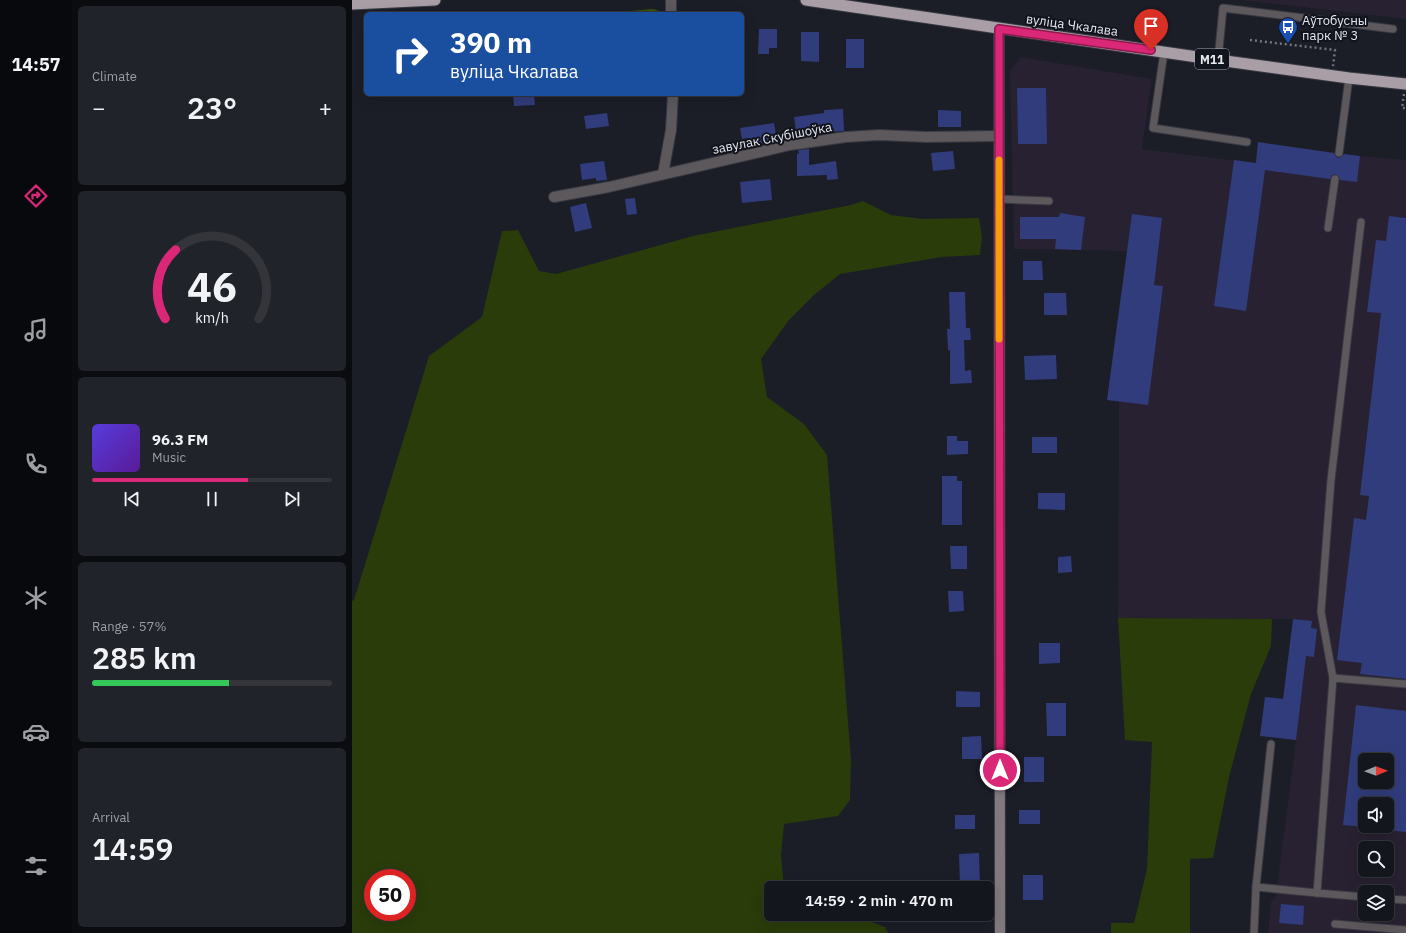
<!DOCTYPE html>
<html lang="en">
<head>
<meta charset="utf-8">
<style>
	:root { --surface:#14161d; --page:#21232a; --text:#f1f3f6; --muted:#9d9fa4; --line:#33353b; --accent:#db2777 }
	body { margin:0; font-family:"IBM Plex Sans",sans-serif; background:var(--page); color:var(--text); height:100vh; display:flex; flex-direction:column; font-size:15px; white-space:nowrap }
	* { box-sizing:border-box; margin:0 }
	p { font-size:13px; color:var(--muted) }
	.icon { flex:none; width:22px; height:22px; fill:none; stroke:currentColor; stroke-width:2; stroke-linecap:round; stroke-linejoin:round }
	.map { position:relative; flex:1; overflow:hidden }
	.details { display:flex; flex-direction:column; gap:6px; padding:6px; background:#0b0c10; width:280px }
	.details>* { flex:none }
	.top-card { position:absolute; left:12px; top:12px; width:380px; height:84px; border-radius:6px; box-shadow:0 4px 16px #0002,0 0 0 1px var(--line); background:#1a4fa0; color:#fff; overflow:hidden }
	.needle { width:26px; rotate:89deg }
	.controls { position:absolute; left:1006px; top:753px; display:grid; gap:8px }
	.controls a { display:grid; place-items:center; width:36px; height:36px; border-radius:6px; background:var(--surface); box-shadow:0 4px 16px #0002,0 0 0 1px var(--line); font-size:20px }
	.speed { position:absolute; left:12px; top:869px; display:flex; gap:8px; font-size:20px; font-weight:700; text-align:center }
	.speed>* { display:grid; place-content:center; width:52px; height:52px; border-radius:50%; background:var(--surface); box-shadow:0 4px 16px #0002,0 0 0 1px var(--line); line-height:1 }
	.speed .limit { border:6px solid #d22; background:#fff; color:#111 }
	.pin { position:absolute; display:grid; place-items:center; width:34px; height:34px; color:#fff; margin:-41px -17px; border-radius:50% 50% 50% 0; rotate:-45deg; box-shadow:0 0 4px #0007 }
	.pin .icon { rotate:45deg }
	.me { position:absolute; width:44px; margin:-22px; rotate:0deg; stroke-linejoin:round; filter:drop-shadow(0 0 3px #0008) }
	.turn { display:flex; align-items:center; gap:14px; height:84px; padding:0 20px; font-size:18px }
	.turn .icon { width:52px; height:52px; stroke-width:2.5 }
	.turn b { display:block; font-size:28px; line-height:34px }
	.big { font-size:30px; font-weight:600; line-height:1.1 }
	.details .tile { flex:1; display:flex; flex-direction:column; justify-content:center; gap:6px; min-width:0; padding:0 14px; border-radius:6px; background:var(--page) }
	.details .dial { align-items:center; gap:0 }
	.dial svg { height:104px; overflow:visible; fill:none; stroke:var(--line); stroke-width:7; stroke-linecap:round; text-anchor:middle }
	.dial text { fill:var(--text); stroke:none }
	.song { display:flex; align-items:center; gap:12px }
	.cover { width:48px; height:48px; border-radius:6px; background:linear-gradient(135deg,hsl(250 70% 55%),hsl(270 70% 35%)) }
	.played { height:4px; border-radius:2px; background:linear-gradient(90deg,var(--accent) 65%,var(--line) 65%) }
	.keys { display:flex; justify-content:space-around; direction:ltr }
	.heat { display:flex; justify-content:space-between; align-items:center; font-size:22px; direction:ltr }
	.charge { height:6px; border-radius:3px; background:linear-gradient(90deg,#34c759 57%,var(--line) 0) }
	.trip { position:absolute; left:412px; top:881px; width:230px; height:40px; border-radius:6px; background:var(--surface); box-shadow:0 4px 16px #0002,0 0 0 1px var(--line); font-weight:600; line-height:40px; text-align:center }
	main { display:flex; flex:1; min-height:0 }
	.tab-bar { display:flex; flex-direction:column; width:72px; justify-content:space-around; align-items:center; background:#08090c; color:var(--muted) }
	.tab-bar .icon { width:28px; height:28px }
	.tab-bar .on { color:var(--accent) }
	.tab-bar b { font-size:18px; color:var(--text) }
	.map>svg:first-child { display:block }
	.industrial { fill:#282131; fill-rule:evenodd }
	.green { fill:#293c0a; fill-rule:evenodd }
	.forest { fill:#395603 }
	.building { fill:#313c7c; fill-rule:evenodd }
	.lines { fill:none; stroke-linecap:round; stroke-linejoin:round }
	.service-casing { stroke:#373943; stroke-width:9 }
	.minor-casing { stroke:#373943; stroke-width:12 }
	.secondary-casing { stroke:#373943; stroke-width:12 }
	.trunk-casing { stroke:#373943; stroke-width:13 }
	.path { stroke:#74767e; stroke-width:2.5; stroke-dasharray:2 3; stroke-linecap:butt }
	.service { stroke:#5d585b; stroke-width:7 }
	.minor { stroke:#5d585b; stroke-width:10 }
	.secondary { stroke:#81797e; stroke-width:10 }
	.trunk { stroke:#aa9ea6; stroke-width:11 }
	.route-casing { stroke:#8e194d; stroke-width:10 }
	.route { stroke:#db2777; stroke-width:7 }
	.slow { stroke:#f59e0b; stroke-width:7 }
	.labels { text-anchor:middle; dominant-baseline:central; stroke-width:4; stroke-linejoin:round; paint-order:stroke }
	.shield { fill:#12141d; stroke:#a6a8b0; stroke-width:1 }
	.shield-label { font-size:12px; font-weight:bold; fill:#e6e8ef }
	.poi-label { font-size:13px; fill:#e6e8ef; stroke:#12141d; text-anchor:start }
	.street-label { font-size:13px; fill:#e6e8ef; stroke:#12141d }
</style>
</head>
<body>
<main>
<nav class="tab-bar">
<b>14:57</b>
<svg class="icon on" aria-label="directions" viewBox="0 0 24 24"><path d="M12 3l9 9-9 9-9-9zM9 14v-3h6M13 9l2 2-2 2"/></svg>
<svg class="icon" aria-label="music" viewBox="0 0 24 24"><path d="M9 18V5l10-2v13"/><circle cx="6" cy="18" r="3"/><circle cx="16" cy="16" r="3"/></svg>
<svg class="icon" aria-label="phone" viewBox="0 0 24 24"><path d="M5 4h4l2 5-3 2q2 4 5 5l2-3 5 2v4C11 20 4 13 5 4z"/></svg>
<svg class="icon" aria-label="climate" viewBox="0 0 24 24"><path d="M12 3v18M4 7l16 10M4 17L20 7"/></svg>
<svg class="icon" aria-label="car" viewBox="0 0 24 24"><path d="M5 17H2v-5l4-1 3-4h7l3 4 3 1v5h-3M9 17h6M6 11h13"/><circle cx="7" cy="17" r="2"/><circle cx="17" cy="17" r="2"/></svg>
<svg class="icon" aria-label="filters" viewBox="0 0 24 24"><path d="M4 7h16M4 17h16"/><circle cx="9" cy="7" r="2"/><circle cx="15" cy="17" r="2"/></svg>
</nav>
<section class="details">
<div class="tile"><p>Climate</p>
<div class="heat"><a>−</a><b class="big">23°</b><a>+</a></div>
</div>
<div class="tile dial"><svg viewBox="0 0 100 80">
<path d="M14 69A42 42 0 1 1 86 69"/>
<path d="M14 69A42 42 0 0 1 22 16" stroke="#db2777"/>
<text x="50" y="56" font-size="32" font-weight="700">46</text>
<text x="50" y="72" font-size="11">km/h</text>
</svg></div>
<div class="tile">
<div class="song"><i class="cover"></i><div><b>96.3 FM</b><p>Music</p></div></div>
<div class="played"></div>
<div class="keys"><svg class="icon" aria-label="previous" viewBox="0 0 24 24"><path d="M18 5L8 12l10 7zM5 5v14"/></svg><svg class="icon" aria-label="pause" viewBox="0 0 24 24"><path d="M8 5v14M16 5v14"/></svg><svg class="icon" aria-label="next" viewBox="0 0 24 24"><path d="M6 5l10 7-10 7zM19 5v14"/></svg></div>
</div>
<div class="tile"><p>Range · 57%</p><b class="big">285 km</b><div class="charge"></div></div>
<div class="tile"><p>Arrival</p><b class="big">14:59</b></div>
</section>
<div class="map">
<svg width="1054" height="933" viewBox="0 0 1054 933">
	<rect width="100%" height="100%" fill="#1b1d27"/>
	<!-- industrial -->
	<g class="industrial">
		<path d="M887,0H1054V19L899,1Z"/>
		<path d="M669,57L800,79L790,149L903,163L906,143L1008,156L1054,160V933H916L919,902L924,896L944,740L908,736L913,697L931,699L941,619L766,618L767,402L755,400L775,251L662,249L658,70ZM1013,760H1035V782H1013ZM1013,804H1035V826H1013ZM1013,848H1035V870H1013ZM1013,892H1035V914H1013Z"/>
	</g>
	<!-- green -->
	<g class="green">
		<path d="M511,201L539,215L571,219L627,218L630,237L628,255L590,257L488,274L462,295L437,320L409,359L415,397L452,424L475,455L499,760L498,800L486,816L432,824L429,855L432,888H419V914H498L533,927L536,933H0V601L2,600L77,356L130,317L150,231L166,230L187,271L204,274L341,236L499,205ZM21,878H55V912H21Z"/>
		<path d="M766,618L920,619L919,646L899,694L877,777L861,858L838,859V933H759V923H782L795,869L800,742L773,740Z"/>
	</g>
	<!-- forest -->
	<path class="forest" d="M301,9L311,12V14H244Z"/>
	<!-- building -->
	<g class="building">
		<path d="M407,29H425V48H417V54H406Z"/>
		<path d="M449,32H467V62L449,61Z"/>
		<rect x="494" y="39" width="18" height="29"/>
		<path d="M665,88H694L695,144H666Z"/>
		<path d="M161,94H182L183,105L162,106Z"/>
		<path d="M491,109L492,131L460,133V135L445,137L442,117L472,113V110Z"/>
		<path d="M586,110L609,111V127H586Z"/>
		<path d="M255,113L257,126L234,129L232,116Z"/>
		<path d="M422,123L425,141L397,146L396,138L390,139L388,128Z"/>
		<path d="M906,142L982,153L984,157L987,158L989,157L992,154L1008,156L1005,182L988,180L987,177L983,174L979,176L978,179L913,170L894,311L862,306L882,160L904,163Z"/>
		<path d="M457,149V165L484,161L486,179L475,180V175L445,176V154L447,153L446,150Z"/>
		<path d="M601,151L603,169L581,171L579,153Z"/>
		<path d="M252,161L255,180L244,181V178L230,180L228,164Z"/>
		<path d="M418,179L420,200L390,203L388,182Z"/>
		<path d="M283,198L285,214L275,215L273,199Z"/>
		<path d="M234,203L240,228L223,232L218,207Z"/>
		<path d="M708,213L733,217L729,250L703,249L704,239H668V217H707Z"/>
		<path d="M780,214L810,218L802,285L811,286L796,405L755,400Z"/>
		<path d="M1037,216L1054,218V679L1008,674L1010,663L985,660L1002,518L1014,520L1017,496L1008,495L1029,313L1015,312L1024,240L1034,241Z"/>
		<path d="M671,261H690L691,280H671Z"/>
		<path d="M597,292H613L614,328H618L619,340H612L613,371L619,370L620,383L598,384V350H596L595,329H598Z"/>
		<path d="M692,293H714L715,315H692Z"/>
		<path d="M704,355L705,379L673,380L672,356Z"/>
		<path d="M595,436H605V441H616V454L595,455Z"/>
		<rect x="680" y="437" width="25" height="16"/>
		<path d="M590,476H605V481H610V525H590Z"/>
		<path d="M686,493H713V510L686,509Z"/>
		<path d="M598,546H615V569H599Z"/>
		<path d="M719,556L720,572L706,573V557Z"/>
		<path d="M596,591H611L612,611L597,612Z"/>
		<path d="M941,619L960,621L959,628L965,629L962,657L954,656L944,740L908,736L913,697L931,699Z"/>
		<path d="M687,643H708V663L687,664Z"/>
		<path d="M604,691L628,692V707H604Z"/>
		<path d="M694,703H714V736H695Z"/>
		<path d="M1004,705L1054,711V832L1035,830V804H1013V827L991,825ZM1013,760H1035V782H1013Z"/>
		<path d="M629,736L630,759H610V737Z"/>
		<rect x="672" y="757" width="20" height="25"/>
		<rect x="667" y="810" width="21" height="14"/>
		<rect x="603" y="815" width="20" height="14"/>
		<path d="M627,853L628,886L608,887L607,854Z"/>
		<rect x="671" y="875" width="20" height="25"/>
		<path d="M929,904L952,906L951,925L927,923Z"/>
	</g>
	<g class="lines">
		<!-- service casing -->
		<g class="service-casing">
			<g id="service">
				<path d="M812,52L801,128L895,142"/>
				<path d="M866,60L871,8L1041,29"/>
				<path d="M987,153L997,78"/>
				<path d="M647,199L697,201"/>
				<path d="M976,228L983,179"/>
				<path d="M981,678L969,612L979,480L1009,222"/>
				<path d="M904,887L965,893"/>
				<path d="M1013,897L965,893L981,678L1054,684"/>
				<path d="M1035,899L1054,900"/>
				<path d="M983,924L1054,930"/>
				<path d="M902,933L904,887L919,744"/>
			</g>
		</g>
		<!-- minor casing -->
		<g class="minor-casing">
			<g id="minor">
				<path d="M319,0V14"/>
				<path d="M311,174L319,130L321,94"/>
				<path d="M202,197L257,187L438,145L494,137L527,135L574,137L647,136"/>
			</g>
		</g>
		<!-- secondary casing -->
		<g class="secondary-casing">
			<path id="secondary" d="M647,29L648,933"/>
		</g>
		<!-- trunk casing -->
		<g class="trunk-casing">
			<g id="trunk">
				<path d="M454,0L866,60L997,78L1054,84"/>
				<path d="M0,4L83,0"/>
			</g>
		</g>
		<!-- path -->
		<g class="path">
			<path d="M898,40L983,50L981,66"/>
			<path d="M1052,94L1050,108H1054"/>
		</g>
		<!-- service -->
		<use href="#service" class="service"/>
		<!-- minor -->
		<use href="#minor" class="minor"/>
		<!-- secondary -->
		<use href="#secondary" class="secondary"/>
		<!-- trunk -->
		<use href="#trunk" class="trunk"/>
	</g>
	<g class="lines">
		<!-- route casing -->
		<g class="route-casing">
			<path id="route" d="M648,770L647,29L799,50"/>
		</g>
		<!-- route -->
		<use href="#route" class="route"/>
		<!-- slow -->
		<path class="slow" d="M647,160V339"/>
	</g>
	<!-- icons -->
	<defs>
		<g id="bus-pin" transform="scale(1)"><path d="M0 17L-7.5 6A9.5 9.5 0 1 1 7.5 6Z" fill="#1a4fb4" stroke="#12141d"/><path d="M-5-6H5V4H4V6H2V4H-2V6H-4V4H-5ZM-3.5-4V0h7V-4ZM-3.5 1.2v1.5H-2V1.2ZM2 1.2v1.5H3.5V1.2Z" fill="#fff"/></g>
	</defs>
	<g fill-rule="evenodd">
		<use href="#bus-pin" x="936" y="27"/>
	</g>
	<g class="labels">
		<!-- shield labels -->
		<rect class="shield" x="843" y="49" width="34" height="20" rx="3"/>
		<g class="shield-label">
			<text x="860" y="59">М11</text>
		</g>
		<!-- poi labels -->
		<g class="poi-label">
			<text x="950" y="20">Аўтобусны<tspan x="950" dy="15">парк № 3</tspan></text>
		</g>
		<!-- street labels -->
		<g class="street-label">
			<text transform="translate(720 25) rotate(8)">вуліца Чкалава</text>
			<text transform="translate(420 138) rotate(-11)">завулак Скубішоўка</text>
		</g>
	</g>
</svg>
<div class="controls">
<a><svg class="needle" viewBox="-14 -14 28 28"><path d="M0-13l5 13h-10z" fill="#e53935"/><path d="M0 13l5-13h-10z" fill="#9d9fa4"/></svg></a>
<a><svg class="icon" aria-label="sound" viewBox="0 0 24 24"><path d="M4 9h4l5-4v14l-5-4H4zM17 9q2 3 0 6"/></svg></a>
<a><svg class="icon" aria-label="search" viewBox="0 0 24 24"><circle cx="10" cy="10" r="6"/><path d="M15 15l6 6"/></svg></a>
<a><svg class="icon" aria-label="layers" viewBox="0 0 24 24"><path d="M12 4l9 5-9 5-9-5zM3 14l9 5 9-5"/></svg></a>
</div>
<div class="speed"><div class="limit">50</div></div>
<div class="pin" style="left:799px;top:50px;background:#d93025"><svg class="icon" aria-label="arrive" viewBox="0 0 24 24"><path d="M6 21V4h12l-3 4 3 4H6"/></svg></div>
<svg class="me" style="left:648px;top:770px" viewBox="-20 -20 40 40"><circle r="17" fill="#db2777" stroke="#fff" stroke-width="3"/><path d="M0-11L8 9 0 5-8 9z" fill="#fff"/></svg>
<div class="trip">14:59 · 2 min · 470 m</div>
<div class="top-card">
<div class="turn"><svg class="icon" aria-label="right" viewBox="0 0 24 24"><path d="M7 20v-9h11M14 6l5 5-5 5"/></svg><div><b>390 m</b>вуліца Чкалава</div></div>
</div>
</div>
</main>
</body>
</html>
